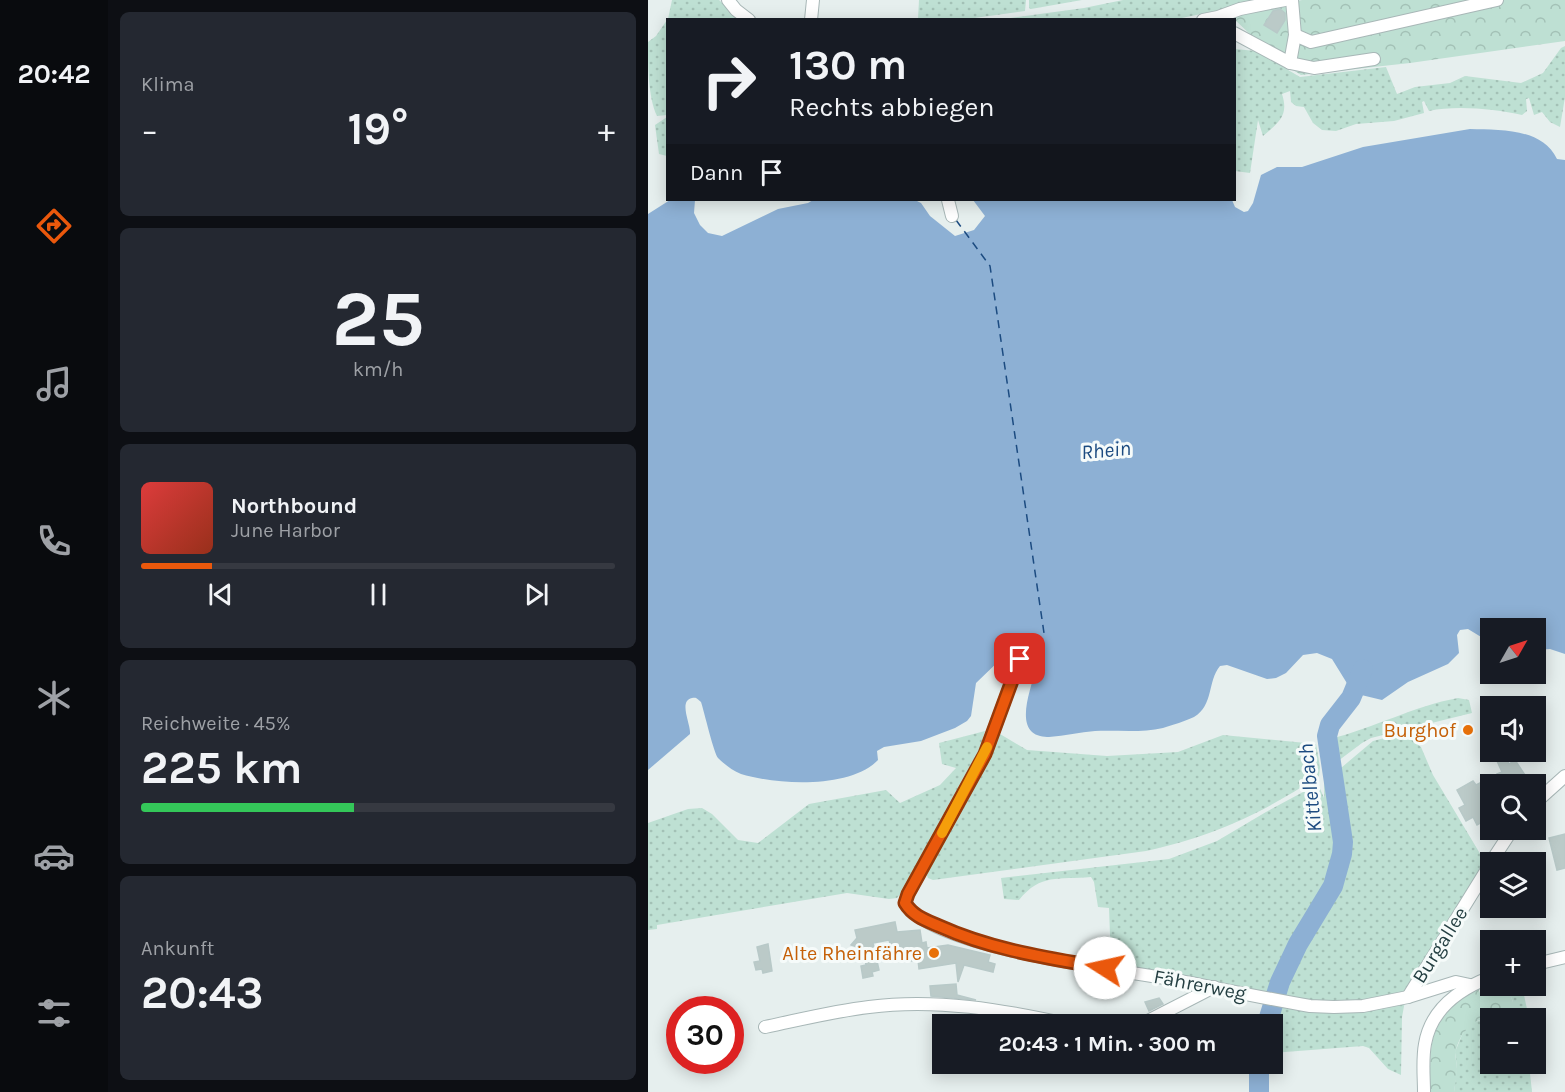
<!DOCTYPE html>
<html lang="de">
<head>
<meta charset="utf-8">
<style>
	:root { --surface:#171b24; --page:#242831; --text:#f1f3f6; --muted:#9ea1a6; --line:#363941; --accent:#ea580c }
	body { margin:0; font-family:Karla,sans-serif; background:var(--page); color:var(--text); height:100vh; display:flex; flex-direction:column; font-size:22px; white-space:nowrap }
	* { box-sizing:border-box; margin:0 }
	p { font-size:20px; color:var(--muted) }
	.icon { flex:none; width:33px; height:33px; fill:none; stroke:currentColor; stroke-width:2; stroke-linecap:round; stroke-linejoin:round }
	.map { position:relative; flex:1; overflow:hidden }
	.side { display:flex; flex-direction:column; gap:12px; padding:12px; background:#0d0f14; width:540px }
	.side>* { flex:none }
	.top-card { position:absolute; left:18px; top:18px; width:570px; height:183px; border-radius:0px; box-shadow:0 3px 15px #0003; background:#171b24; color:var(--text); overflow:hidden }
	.needle { width:39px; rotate:51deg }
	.buttons { position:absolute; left:832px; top:618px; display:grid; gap:12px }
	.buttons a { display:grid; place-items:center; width:66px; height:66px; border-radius:0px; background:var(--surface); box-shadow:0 3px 15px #0003; font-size:30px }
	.speed { position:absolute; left:18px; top:996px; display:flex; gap:12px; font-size:30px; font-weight:700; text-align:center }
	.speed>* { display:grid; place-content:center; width:78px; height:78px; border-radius:50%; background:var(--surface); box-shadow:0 3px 15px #0003; line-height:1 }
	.speed .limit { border:9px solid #d22; background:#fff; color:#111 }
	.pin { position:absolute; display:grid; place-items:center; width:51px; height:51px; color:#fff; margin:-26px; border-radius:12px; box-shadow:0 3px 9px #0006 }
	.me { position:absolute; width:66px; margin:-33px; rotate:280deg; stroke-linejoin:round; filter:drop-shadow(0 0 4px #0008) }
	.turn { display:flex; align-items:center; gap:21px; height:126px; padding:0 24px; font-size:27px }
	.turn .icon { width:78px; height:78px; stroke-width:2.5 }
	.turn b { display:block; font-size:42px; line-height:51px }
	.then { display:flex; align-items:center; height:57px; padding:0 24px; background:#0003; gap:12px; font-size:22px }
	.big { font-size:45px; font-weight:700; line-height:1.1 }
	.side .card { flex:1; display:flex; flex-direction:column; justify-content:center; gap:9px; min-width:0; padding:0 21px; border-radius:9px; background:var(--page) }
	.side .dial { align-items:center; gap:0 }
	.dial b { font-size:78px; line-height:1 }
	.song { display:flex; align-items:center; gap:18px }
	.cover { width:72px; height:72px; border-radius:9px; background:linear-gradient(135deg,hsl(0 70% 55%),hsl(10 70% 35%)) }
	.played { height:6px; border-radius:3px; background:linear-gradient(90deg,var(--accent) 15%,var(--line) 15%) }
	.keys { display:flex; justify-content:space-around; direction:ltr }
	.heat { display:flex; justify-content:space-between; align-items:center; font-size:33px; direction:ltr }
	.charge { height:9px; border-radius:4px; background:linear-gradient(90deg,#34c759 45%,var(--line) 0) }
	.trip { position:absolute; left:284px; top:1014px; width:351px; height:60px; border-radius:0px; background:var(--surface); box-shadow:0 3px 15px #0003; font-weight:700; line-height:60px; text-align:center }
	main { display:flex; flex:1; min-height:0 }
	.menu { display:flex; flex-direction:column; width:108px; justify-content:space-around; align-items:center; background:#090b0e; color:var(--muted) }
	.menu .icon { width:42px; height:42px }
	.menu .on { color:var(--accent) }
	.menu b { font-size:27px; color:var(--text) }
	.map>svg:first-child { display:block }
	.grass { fill:url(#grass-dots) }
	.forest { fill:url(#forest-crowns) }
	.water { fill:#8db0d4 }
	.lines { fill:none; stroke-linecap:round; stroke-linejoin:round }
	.river { stroke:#8db0d4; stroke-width:20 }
	.ferry { stroke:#1c4b80; stroke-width:1.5; stroke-dasharray:8 6; stroke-linecap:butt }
	.building { fill:#bbcac8; stroke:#b8c9c8; stroke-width:1.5 }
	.minor-casing { stroke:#a8b7b7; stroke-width:14 }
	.minor { stroke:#fff; stroke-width:12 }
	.route-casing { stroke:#983908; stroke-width:15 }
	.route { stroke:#ea580c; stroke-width:10 }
	.slow { stroke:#f59e0b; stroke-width:10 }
	.food-dot { fill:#e8710a; stroke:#f6fbfa; stroke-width:2 }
	.labels { text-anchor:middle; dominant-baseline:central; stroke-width:6; stroke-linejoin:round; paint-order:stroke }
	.food-label { font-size:20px; fill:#c56008; stroke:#f6fbfa; text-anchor:end }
	.street-label { font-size:20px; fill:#243f42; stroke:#f6fbfa }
	.water-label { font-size:21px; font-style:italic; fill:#1c4b80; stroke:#f6fbfa }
</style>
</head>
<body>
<main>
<nav class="menu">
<b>20:42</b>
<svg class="icon on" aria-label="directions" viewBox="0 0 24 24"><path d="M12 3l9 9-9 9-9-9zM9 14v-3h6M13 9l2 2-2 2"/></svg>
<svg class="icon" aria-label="music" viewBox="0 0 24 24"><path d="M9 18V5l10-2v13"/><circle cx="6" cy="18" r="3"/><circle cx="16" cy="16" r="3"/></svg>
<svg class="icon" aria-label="phone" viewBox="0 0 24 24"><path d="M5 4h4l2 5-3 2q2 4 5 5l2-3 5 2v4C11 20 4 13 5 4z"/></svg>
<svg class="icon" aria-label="climate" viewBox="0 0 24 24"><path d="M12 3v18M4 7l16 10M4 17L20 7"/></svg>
<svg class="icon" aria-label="car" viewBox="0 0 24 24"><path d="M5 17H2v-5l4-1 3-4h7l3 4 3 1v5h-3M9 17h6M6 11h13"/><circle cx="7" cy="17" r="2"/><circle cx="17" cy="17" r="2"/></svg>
<svg class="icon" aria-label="filters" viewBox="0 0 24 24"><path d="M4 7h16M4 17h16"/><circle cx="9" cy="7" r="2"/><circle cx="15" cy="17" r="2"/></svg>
</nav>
<section class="side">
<div class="card"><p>Klima</p>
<div class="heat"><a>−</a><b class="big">19°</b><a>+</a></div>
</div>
<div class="card dial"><b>25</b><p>km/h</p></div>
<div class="card">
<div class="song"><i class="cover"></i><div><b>Northbound</b><p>June Harbor</p></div></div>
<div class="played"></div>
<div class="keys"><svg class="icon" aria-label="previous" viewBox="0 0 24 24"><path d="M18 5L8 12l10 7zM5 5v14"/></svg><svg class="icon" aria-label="pause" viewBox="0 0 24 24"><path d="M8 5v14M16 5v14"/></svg><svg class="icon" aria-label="next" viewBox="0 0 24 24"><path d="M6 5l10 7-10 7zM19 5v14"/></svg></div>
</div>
<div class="card"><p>Reichweite · 45%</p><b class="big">225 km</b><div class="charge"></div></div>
<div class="card"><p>Ankunft</p><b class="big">20:43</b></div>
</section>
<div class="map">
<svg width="917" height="1092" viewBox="0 0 917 1092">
	<defs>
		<pattern id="grass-dots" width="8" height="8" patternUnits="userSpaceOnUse" patternTransform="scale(1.5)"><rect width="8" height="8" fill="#bee0d3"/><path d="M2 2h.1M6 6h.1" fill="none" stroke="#a3c1b6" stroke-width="1.8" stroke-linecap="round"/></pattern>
		<pattern id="forest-crowns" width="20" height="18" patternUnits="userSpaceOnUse" patternTransform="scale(1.5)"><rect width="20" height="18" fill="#bee0d3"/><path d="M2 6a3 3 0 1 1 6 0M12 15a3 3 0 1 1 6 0" fill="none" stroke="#a3c1b6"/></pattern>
	</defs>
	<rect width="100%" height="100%" fill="#e6efee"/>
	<!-- grass -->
	<g class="grass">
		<path d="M24,0H71L88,16V20L20,19Z"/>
		<path d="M271,0H378L377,11L319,19H270Z"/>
		<path d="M381,0H434L383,9L381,8Z"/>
		<path d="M475,0H620L529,19L347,20L436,8Z"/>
		<path d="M19,20V115L9,116C0,97 0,65 0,42L8,36Z"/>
		<path d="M917,46V97L912,127L902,122L894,112L886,115L881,98L878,99L879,111L874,115C847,109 808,105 781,111L776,101L774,102L776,113L746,121L708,124L688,131L674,130L665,123L656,107L648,106L643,102L642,91L634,94C641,116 631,122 615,136L610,120L602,173L587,171V49L608,51L652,77L738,67L749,94L767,87L802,83L817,76L873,83L895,73L913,48Z"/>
		<path d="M19,117V156L11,154L7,125Z"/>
		<path d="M810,698L821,700L824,713L723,738L714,743L686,764L682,739C726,728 766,706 810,698Z"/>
		<path d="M337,731L332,750L255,891L249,898L241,899L199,893L9,925V929L0,930V823L40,809L54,808L64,814L90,840L110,843L161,804L238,790L252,803L292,785L308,768L294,764L291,743Z"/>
		<path d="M756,733L773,747L785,775L840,867L760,994L686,1005L628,997L633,983C654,947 699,882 699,841C698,819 691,795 687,773L725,741Z"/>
		<path d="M352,734L379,750L459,756L530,752L575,735L668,744L672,767L671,776C613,814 566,836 498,851L285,880L280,878L278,873L341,759Z"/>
		<path d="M682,779C688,818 697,846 682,885L618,993L469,966L463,962L461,908L450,907L446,882L443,877C410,880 393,873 371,900L356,899L353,878L521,859L569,841L618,812L670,784L676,798V781Z"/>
		<path d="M859,986H874L881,1018H843V1064H881L884,1092H806L809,1068L807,1052L814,1035L822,1024L846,1015L865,1002Z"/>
		<path d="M757,1001L754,1017L753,1075L740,1069L721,1048L715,1046L624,1053V1024H622L629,1006L637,1008L638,1006Z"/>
	</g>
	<!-- forest -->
	<g class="forest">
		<path d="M654,0H917V41L762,63L653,75L603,43L606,38L585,18L593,12Z"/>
		<path d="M829,986L832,993L859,986L865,1002L861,1015C836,1014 815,1023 808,1050C806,1056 809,1062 809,1069C809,1076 807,1084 806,1092H782C782,1034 781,1023 829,986Z"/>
	</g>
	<!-- water -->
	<path class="water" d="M822,129C853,130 894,128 909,159L917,160V654L902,649L888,650V628H843V643L820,629L812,630L809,635L811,653L800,664L760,682L734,700L705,693L684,659L669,653L655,655L638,673L628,678L619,679L579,665L572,666C559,682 566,705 546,717C537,721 525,725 515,728C494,733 469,730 447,731C432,732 417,736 401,737C396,737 388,736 384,732C370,719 384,686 387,671L372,659L355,657L328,683L323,716L319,721L307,728L273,741L236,747L229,751L230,760C202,789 129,785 93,774C85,771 76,764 70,758C66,754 56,711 53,702C49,699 49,697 44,698C30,701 43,724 42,734L0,770V214L22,200H47L46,213L52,225L60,233L74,236L130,209L160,203L165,200H267L273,203L282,216L307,236L326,230L337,216L325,200H584L587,207L596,212L600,211L605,203L613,175L629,167H654L715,147Z"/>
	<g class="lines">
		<!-- river -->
		<g class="river">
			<path d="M619,1024L632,982L650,944L685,886L694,854L695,842L679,736L682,725L703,698L715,669"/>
			<path d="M611,1064V1092"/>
		</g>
		<!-- ferry -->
		<path class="ferry" d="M308,220L342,266L396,633L374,656"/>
	</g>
	<!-- building -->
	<g class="building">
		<path d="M632,9L637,13V20L629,33L616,25L625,11Z"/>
		<path d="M845,752H854L861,764L867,760L883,784H853L849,774L854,772Z"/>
		<path d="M825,781L828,785L834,782L843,798V817L829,825L825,817L818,821L811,808L817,805L809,790Z"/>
		<path d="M917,834V868L909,870L901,838Z"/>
		<path d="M247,922L249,932L272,930L274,943L278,942L279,948L300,945L342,955L340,962L347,964L345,972L316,965L310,982L308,963L271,969L270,960L256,962L254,957L247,959L241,940L225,943L231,970L224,972L225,976L215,978L213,966L218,965L215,949L203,945L209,938L207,930Z"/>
		<path d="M120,944L124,971L115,973L114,969L108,970L106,962L112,961L109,947Z"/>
		<path d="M308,984L309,995L328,1000L283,996L282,986Z"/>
		<path d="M511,998L515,1004L501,1011L497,1002Z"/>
	</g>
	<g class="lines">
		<!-- minor casing -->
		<g class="minor-casing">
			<g id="minor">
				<path d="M80,0L88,10L101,20"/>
				<path d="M163,20L165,0"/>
				<path d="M555,20L570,17L592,9L637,0"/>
				<path d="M586,33L642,63L647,35L644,0"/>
				<path d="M647,35L663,42L849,0"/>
				<path d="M642,63L666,68L726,59"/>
				<path d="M300,200L304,216"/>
				<path d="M372,659L337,754L260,894L257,903C282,947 470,970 522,979C569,988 615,998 662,1006L686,1007L715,1006L760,997L808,982L822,985"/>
				<path d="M888,802L917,776"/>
				<path d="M843,862L864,830"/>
				<path d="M888,964L917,957"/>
				<path d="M760,997L843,863"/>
				<path d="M494,1024L566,987"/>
				<path d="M117,1027C151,1020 186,1011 221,1007C288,998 355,1010 419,1024"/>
				<path d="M776,1092C776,1077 774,1060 777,1044C783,1009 811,989 843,977"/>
			</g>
		</g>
		<!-- minor -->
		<use href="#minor" class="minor"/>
	</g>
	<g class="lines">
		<!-- route casing -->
		<g class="route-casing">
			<path id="route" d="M372,659L337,754L260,894L257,903C265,916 277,920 291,926C344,950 400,958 457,968"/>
		</g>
		<!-- route -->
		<use href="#route" class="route"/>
		<!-- slow -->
		<path class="slow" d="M294,833L339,747"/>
	</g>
	<!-- markers -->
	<g class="food-dot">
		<circle cx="820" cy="730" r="6"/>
		<circle cx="286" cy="953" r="6"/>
	</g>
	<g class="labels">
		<!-- food labels -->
		<g class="food-label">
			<text x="808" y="730">Burghof</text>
			<text x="274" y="953">Alte Rheinfähre</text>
		</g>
		<!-- street labels -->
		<g class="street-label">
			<text transform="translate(792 945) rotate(-58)">Burgallee</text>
			<text transform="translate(552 985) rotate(11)">Fährerweg</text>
		</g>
		<!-- water labels -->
		<g class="water-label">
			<text transform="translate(458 450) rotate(-5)">Rhein</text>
			<text transform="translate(662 788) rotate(-96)">Kittelbach</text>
		</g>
	</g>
</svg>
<div class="buttons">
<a><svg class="needle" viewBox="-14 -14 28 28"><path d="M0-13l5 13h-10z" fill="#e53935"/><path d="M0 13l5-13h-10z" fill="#9ea1a6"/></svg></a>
<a><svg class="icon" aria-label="sound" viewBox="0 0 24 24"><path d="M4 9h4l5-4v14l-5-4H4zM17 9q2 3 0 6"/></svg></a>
<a><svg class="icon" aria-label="search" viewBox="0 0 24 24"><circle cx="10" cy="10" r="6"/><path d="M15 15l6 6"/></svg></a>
<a><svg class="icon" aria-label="layers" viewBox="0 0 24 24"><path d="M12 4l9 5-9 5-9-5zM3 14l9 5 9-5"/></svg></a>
<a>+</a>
<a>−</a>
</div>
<div class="speed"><div class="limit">30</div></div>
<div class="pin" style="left:372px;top:659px;background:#d93025"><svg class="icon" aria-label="arrive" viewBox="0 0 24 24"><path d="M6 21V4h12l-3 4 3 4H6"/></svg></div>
<svg class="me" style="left:457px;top:968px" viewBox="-20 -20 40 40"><circle r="19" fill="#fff"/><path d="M0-13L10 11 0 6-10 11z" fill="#ea580c"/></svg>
<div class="trip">20:43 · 1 Min. · 300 m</div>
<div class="top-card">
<div class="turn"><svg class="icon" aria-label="right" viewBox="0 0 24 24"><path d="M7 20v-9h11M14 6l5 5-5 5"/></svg><div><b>130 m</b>Rechts abbiegen</div></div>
<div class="then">Dann<svg class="icon" aria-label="arrive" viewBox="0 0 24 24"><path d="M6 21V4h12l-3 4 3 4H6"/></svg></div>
</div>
</div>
</main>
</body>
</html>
